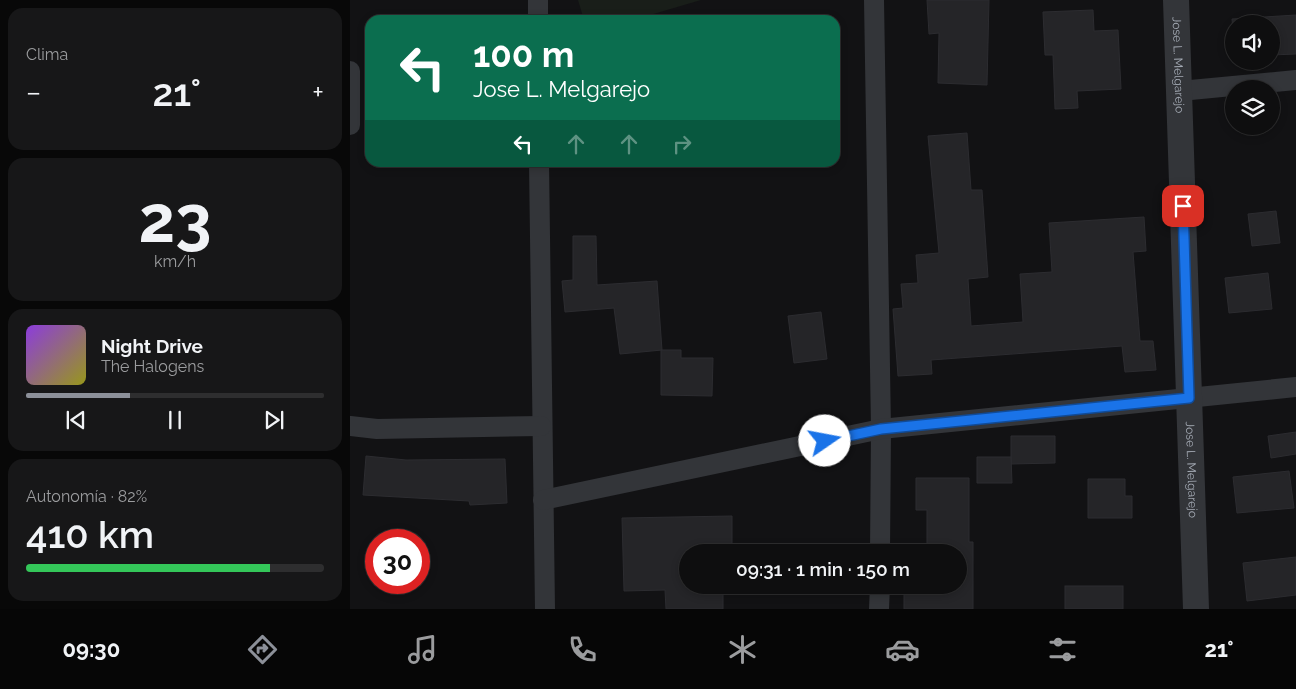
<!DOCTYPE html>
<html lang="es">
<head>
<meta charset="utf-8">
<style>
	:root { --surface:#0e0e0f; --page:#171718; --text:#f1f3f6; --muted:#9b9c9e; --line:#2e2e2f; --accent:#8c9099 }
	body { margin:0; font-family:Raleway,sans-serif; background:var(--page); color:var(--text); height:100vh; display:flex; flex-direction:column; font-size:19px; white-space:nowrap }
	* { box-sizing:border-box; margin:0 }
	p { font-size:16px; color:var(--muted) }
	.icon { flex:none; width:28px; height:28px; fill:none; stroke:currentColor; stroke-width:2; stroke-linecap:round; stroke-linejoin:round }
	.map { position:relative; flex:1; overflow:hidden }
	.sheet { display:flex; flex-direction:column; gap:8px; padding:8px; background:#080808; width:350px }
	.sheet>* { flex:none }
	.top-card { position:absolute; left:15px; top:15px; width:475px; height:152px; border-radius:15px; box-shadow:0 2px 8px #0003,0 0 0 1px var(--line); background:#0b6e4f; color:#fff; overflow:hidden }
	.tools { position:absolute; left:875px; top:15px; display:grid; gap:10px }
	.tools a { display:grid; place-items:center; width:55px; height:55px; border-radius:50%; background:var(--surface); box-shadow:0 2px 8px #0003,0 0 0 1px var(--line); font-size:25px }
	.speed { position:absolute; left:15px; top:529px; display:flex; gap:10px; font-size:25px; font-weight:700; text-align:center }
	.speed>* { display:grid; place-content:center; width:65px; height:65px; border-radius:50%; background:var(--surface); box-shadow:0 2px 8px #0003,0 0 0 1px var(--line); line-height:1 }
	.speed .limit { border:8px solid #d22; background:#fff; color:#111 }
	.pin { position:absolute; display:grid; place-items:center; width:42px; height:42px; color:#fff; margin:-21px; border-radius:10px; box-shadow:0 2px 8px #0006 }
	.me { position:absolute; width:55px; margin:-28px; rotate:78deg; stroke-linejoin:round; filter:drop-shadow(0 0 4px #0008) }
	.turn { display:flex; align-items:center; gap:18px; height:105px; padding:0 25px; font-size:22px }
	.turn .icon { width:65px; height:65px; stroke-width:2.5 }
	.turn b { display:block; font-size:35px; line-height:42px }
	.lanes { display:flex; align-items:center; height:48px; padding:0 25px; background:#0003; justify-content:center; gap:25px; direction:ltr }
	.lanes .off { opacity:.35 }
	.big { font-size:38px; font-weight:600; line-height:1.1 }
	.sheet .tile { flex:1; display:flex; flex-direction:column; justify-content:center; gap:8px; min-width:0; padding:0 18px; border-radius:15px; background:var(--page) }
	.sheet .dial { align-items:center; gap:0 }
	.dial b { font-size:65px; line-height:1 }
	.song { display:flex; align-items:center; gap:15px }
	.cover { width:60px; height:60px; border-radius:8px; background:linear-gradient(135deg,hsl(270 70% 55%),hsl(60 70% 35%)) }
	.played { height:5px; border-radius:2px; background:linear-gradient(90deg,var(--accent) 35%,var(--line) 35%) }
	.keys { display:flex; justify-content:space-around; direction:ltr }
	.heat { display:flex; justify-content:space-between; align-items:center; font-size:28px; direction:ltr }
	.charge { height:8px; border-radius:4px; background:linear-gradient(90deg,#34c759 82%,var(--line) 0) }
	.trip { position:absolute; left:329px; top:544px; width:288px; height:50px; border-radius:25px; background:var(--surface); box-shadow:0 2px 8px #0003,0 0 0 1px var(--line); font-weight:600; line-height:50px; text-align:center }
	.tabs { display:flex; height:80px; justify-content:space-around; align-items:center; background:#060606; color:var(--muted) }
	.tabs .icon { width:35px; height:35px }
	.tabs .active { color:var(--accent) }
	.tabs b { font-size:22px; color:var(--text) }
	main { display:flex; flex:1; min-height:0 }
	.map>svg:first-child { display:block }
	.green { fill:#191e19 }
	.building { fill:#252528; stroke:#2c2c30 }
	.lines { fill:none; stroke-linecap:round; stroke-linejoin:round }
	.minor { stroke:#333539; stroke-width:20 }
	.tertiary { stroke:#333539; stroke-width:26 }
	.route-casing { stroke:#114b97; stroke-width:12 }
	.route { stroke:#1a73e8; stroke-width:9 }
	.labels { text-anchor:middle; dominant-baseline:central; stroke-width:5; stroke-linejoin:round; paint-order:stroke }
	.street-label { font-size:12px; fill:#a4aab4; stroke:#0d0d0f }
</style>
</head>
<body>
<main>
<section class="sheet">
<div class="tile"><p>Clima</p>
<div class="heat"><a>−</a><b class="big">21°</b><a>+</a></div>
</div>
<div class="tile dial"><b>23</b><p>km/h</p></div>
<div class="tile">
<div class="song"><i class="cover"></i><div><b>Night Drive</b><p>The Halogens</p></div></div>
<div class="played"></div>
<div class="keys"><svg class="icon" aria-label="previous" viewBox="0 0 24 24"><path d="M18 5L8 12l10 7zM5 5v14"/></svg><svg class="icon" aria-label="pause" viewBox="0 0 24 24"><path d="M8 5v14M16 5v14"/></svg><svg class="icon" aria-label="next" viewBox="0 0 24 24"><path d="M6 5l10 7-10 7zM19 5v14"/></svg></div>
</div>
<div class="tile"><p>Autonomía · 82%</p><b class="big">410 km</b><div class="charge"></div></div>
</section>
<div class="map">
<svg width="946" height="609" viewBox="0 0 946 609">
	<rect width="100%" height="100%" fill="#121214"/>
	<!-- green -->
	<path class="green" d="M228,0H351L283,20H234Z"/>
	<!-- building -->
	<g class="building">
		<path d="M577,0H639L637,85L588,83L589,33L579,34Z"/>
		<path d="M743,10L744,31L768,30L771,89L727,91L728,108L705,109L703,55H695L693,12Z"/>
		<path d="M946,15V54L921,55V24H884V38L882,19Z"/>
		<path d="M617,133L621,190H632L638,277L618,279L621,326L673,322L670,274L702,272L699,223L794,217L796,251L783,252L790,341H803L806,370L775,372L772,346L581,360L582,374L548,376L543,309L553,308L551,284L568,283L566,255L589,253L578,136Z"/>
		<path d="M926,211L930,243L902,246L898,214Z"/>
		<path d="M223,236H246L247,285L307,281L312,350L270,354L264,308L215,312L212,281L223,280Z"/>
		<path d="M918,273L922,309L879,313L875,278Z"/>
		<path d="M471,312L477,359L444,363L438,316Z"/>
		<path d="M311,350H331V358H363L362,396L311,395Z"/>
		<path d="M946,432V454L921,458L918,436Z"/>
		<path d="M661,436H705V463L661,464Z"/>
		<path d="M16,456L56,460L155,459L157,503L120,505L119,501L13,495Z"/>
		<path d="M627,457H661L662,483H627Z"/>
		<path d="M939,471L944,508L887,513L883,477Z"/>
		<path d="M566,478H619V542H623V609H554V585H608V552H577V510H566Z"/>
		<path d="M738,479H775V496H782V518H738Z"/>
		<path d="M382,516V552H338V585H373V609H316L315,590L274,591L272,518Z"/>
		<path d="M946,557V595L897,601L893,563Z"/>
		<rect x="715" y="586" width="58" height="23"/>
	</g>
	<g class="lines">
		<!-- minor -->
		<g class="minor">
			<path d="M188,0V20"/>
			<path d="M524,0L531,429L530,552"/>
			<path d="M0,71V125"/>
			<path d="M830,91L946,80"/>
			<path d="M189,162L195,609"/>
			<path d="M0,426L27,429L191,426"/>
			<path d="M193,500L531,429L946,387"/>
			<path d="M529,609L530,585"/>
		</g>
		<!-- tertiary -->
		<path class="tertiary" id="s1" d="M826,0L846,609"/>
	</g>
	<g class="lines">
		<!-- route casing -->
		<g class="route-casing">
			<path id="route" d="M475,441L531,429L839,398L833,206"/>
		</g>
		<!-- route -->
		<use href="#route" class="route"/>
	</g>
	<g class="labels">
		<!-- street labels -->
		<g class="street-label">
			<text stroke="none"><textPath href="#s1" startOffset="65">Jose L. Melgarejo</textPath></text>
			<text stroke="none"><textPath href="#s1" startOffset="470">Jose L. Melgarejo</textPath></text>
		</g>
	</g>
</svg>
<div class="tools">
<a><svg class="icon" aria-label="sound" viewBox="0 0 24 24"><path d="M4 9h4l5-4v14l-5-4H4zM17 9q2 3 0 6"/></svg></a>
<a><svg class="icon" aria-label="layers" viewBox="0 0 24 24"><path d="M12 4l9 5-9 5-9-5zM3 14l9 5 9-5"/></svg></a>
</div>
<div class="speed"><div class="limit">30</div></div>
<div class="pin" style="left:833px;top:206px;background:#d93025"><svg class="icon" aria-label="arrive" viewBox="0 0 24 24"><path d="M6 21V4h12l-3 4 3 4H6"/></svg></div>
<svg class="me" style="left:475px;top:441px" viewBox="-20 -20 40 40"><circle r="19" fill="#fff"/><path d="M0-13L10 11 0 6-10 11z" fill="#1a73e8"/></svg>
<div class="trip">09:31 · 1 min · 150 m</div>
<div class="top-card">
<div class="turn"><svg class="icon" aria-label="left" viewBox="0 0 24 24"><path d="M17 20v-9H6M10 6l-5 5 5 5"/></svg><div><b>100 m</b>Jose L. Melgarejo</div></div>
<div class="lanes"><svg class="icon" aria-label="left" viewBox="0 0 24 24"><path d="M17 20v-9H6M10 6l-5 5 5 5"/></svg><svg class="icon off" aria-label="ahead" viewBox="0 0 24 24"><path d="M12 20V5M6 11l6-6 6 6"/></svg><svg class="icon off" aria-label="ahead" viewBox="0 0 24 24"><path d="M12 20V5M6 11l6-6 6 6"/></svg><svg class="icon off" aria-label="right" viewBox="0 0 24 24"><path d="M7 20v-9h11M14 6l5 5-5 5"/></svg></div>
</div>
</div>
</main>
<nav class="tabs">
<b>09:30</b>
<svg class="icon active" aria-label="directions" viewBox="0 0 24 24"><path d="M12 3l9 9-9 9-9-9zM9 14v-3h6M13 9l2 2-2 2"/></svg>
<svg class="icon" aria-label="music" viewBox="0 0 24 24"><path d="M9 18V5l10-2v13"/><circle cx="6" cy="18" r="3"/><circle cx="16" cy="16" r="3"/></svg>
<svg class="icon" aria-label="phone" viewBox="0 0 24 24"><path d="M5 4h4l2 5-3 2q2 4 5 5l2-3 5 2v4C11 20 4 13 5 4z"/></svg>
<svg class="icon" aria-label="climate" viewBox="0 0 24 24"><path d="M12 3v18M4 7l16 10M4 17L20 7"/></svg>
<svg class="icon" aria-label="car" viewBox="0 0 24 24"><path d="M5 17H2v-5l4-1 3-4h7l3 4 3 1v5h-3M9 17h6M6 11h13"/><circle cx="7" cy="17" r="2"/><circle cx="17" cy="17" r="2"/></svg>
<svg class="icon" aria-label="filters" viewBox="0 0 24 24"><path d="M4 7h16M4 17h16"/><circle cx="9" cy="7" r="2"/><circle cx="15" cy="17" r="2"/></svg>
<b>21°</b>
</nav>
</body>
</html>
